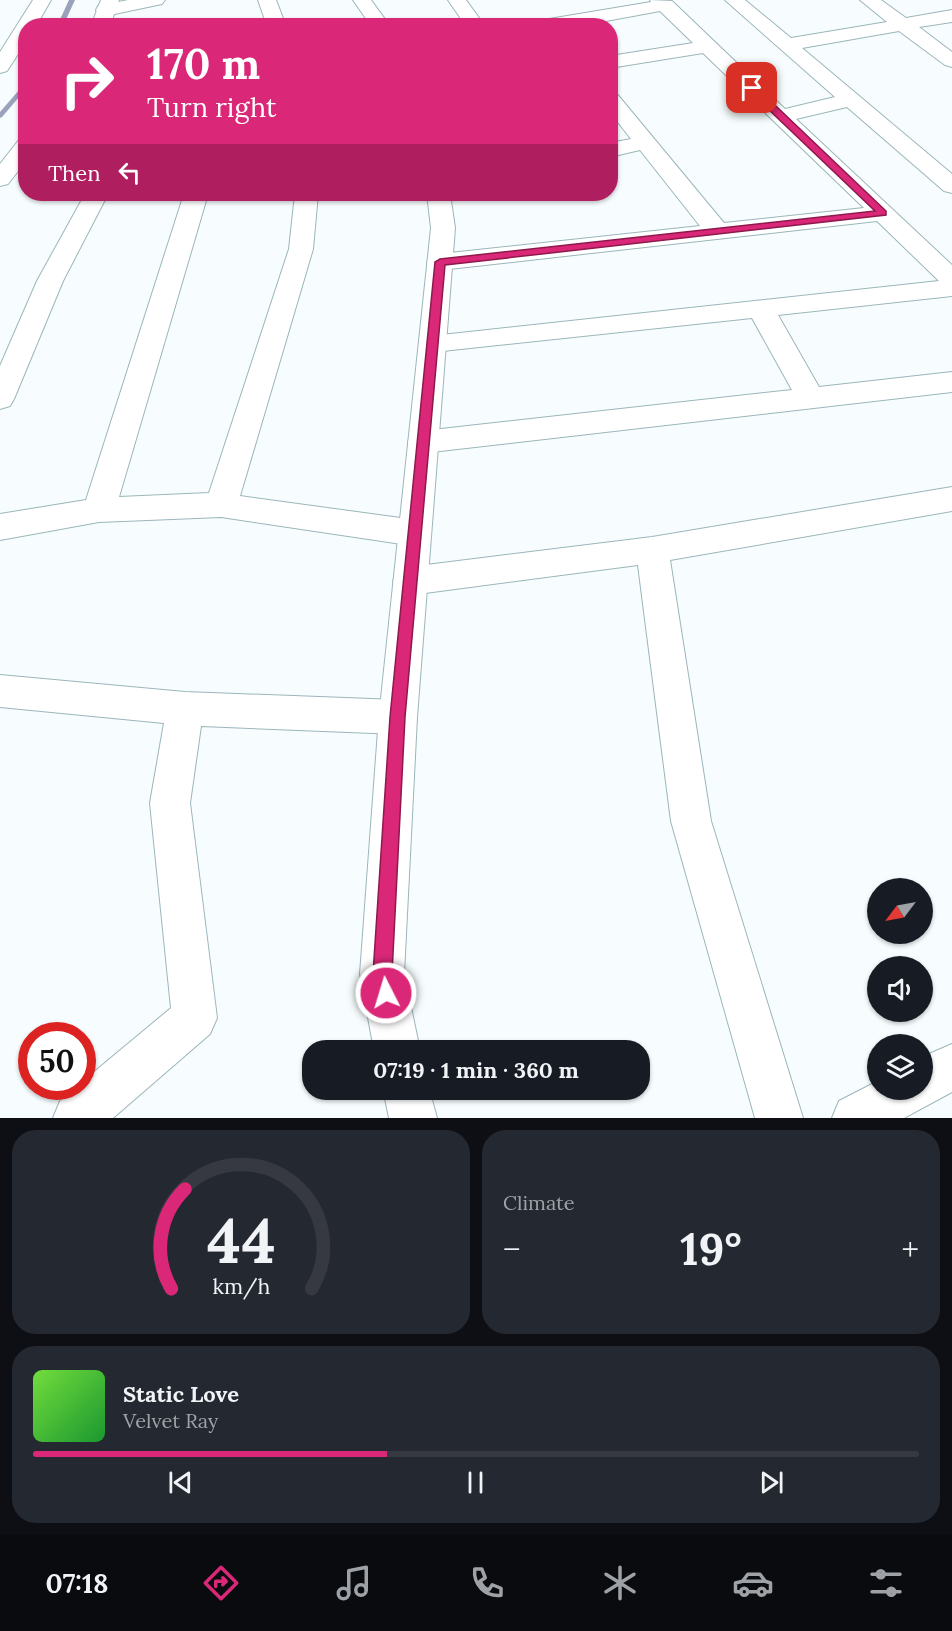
<!DOCTYPE html>
<html lang="en">
<head>
<meta charset="utf-8">
<style>
	:root { --surface:#171b24; --page:#242831; --text:#f1f3f6; --muted:#9ea1a6; --line:#363941; --accent:#db2777 }
	body { margin:0; font-family:Lora,serif; background:var(--page); color:var(--text); height:100vh; display:flex; flex-direction:column; font-size:22px; white-space:nowrap }
	* { box-sizing:border-box; margin:0 }
	p { font-size:20px; color:var(--muted) }
	.icon { flex:none; width:33px; height:33px; fill:none; stroke:currentColor; stroke-width:2; stroke-linecap:round; stroke-linejoin:round }
	.map { position:relative; height:1118px; overflow:hidden }
	.details { display:flex; flex-direction:column; gap:12px; padding:12px; background:#0d0f14; flex:1 }
	.details>* { flex:none }
	.top-card { position:absolute; left:18px; top:18px; width:600px; height:183px; border-radius:24px; box-shadow:0 2px 4px #0004; background:#db2777; color:#fff; overflow:hidden }
	.needle { width:39px; rotate:238deg }
	.fabs { position:absolute; left:867px; top:878px; display:grid; gap:12px }
	.fabs a { display:grid; place-items:center; width:66px; height:66px; border-radius:50%; background:var(--surface); box-shadow:0 2px 4px #0004; font-size:30px }
	.speed { position:absolute; left:18px; top:1022px; display:flex; gap:12px; font-size:30px; font-weight:700; text-align:center }
	.speed>* { display:grid; place-content:center; width:78px; height:78px; border-radius:50%; background:var(--surface); box-shadow:0 2px 4px #0004; line-height:1 }
	.speed .limit { border:9px solid #d22; background:#fff; color:#111 }
	.pin { position:absolute; display:grid; place-items:center; width:51px; height:51px; color:#fff; margin:-26px; border-radius:12px; box-shadow:0 3px 9px #0006 }
	.me { position:absolute; width:66px; margin:-33px; rotate:355deg; stroke-linejoin:round; filter:drop-shadow(0 0 4px #0008) }
	.turn { display:flex; align-items:center; gap:21px; height:126px; padding:0 30px; font-size:27px }
	.turn .icon { width:78px; height:78px; stroke-width:2.5 }
	.turn b { display:block; font-size:42px; line-height:51px }
	.then { display:flex; align-items:center; height:57px; padding:0 30px; background:#0003; gap:12px; font-size:22px }
	.big { font-size:45px; font-weight:800; line-height:1.1 }
	.details .tile { flex:1; display:flex; flex-direction:column; justify-content:center; gap:9px; min-width:0; padding:0 21px; border-radius:24px; background:var(--page) }
	.details .dial { align-items:center; gap:0 }
	.dial svg { height:156px; overflow:visible; fill:none; stroke:var(--line); stroke-width:7; stroke-linecap:round; text-anchor:middle }
	.dial text { fill:var(--text); stroke:none }
	.song { display:flex; align-items:center; gap:18px }
	.cover { width:72px; height:72px; border-radius:9px; background:linear-gradient(135deg,hsl(100 70% 55%),hsl(130 70% 35%)) }
	.played { height:6px; border-radius:3px; background:linear-gradient(90deg,var(--accent) 40%,var(--line) 40%) }
	.keys { display:flex; justify-content:space-around; direction:ltr }
	.heat { display:flex; justify-content:space-between; align-items:center; font-size:33px; direction:ltr }
	.details .tiles { flex:1; display:grid; gap:12px; grid-template-columns:1fr 1fr }
	.tile:last-child { grid-column:span 2 }
	.trip { position:absolute; left:302px; top:1040px; width:348px; height:60px; border-radius:24px; background:var(--surface); box-shadow:0 2px 4px #0004; font-weight:800; line-height:60px; text-align:center }
	.dock { display:flex; height:96px; justify-content:space-around; align-items:center; background:#090b0e; color:var(--muted) }
	.dock .icon { width:42px; height:42px }
	.dock .current { color:var(--accent) }
	.dock b { font-size:27px; color:var(--text) }
	.map>svg:first-child { display:block }
	.lines { fill:none; stroke-linecap:round; stroke-linejoin:round }
	.stream { fill:#9ba2bc; fill-rule:evenodd }
	.minor-casing { stroke:#9bb6ba; stroke-width:2 }
	.tertiary-casing { stroke:#9bb6ba; stroke-width:2 }
	.secondary-casing { stroke:#9bb6ba; stroke-width:2 }
	.minor { fill:#fff; fill-rule:evenodd }
	.tertiary { fill:#fff; fill-rule:evenodd }
	.secondary { fill:#fff; fill-rule:evenodd }
	.route { fill:#db2777; stroke:#8e194d; stroke-width:1.5 }
</style>
</head>
<body>
<div class="map">
<svg width="952" height="1118" viewBox="0 0 952 1118">
	<rect width="100%" height="100%" fill="#f7fdfe"/>
	<g class="lines">
		<!-- stream -->
		<g class="stream">
			<path d="M69,0H75L63,26H57Z"/>
			<path d="M26,82V89L2,117L0,118V112Z"/>
		</g>
		<!-- minor casing -->
		<g class="minor-casing">
			<g id="minor">
				<path d="M128,0H165L162,4L105,16L98,14L96,10L98,6Z"/>
				<path d="M258,0H276L286,26H267Z"/>
				<path d="M448,0H466L485,26H466Z"/>
				<path d="M650,0L672,1L785,109L835,97L725,0H745L791,38L887,22L860,0H881L906,18L952,10V22L919,27L952,52V67L945,65L899,31L802,48L952,174V193L944,191L847,107L796,119L952,265V296L778,315L819,387L952,372V392L423,453L412,450L408,442L412,434L423,431L792,390L752,318L433,352L423,349L419,343L423,337L939,281L877,221L440,270L431,267L427,262L431,257L440,254L700,226L640,150L610,157V143L631,139L610,112V92L617,94L724,223L864,208L703,53L610,68V56L693,43L660,11L579,26H534L536,22L543,20L651,2Z"/>
				<path d="M85,194H108L63,281L14,399L10,406L0,409V366L37,281Z"/>
				<path d="M184,194H208L119,497L209,493L289,249L295,194H318L313,249L240,496L415,520L426,524L431,533L426,542L415,546L221,517L99,522L0,540V514L86,500Z"/>
				<path d="M952,487V511L670,560L711,821L803,1118H755L671,821L638,565L410,595L398,591L393,581L398,571L410,567L652,537Z"/>
				<path d="M0,675L185,692L398,700L411,705L417,717L411,729L398,734L201,726L190,803L217,1018L210,1034L113,1118H53L60,1101L78,1086H82V1082L171,1008L150,803L164,723L0,707Z"/>
			</g>
		</g>
		<!-- tertiary casing -->
		<g class="tertiary-casing">
			<path id="tertiary" d="M952,1044V1092L904,1118H832L839,1101L878,1081V1089H922V1057Z"/>
		</g>
		<!-- secondary casing -->
		<g class="secondary-casing">
			<g id="secondary">
				<path d="M33,0H51L36,26H26V42L7,71L0,73V52Z"/>
				<path d="M101,0H119L110,26H91Z"/>
				<path d="M353,0H371L390,26H371Z"/>
				<path d="M26,139V161L8,184L0,186V164L18,141Z"/>
				<path d="M427,194H450L455,228L417,717L404,974L420,1050H374L360,974L379,717L431,228Z"/>
				<path d="M383,1089H429L437,1118H389Z"/>
			</g>
		</g>
		<!-- minor -->
		<use href="#minor" class="minor"/>
		<!-- tertiary -->
		<use href="#tertiary" class="tertiary"/>
		<!-- secondary -->
		<use href="#secondary" class="secondary"/>
	</g>
	<!-- route -->
	<path class="route" d="M748,86H755L886,211V215L445,265L405,717L392,974L395,993L392,999L386,1002L379,999L373,974L390,717L435,262L440,259L875,211L748,90Z"/>
</svg>
<div class="fabs">
<a><svg class="needle" viewBox="-14 -14 28 28"><path d="M0-13l5 13h-10z" fill="#e53935"/><path d="M0 13l5-13h-10z" fill="#9ea1a6"/></svg></a>
<a><svg class="icon" aria-label="sound" viewBox="0 0 24 24"><path d="M4 9h4l5-4v14l-5-4H4zM17 9q2 3 0 6"/></svg></a>
<a><svg class="icon" aria-label="layers" viewBox="0 0 24 24"><path d="M12 4l9 5-9 5-9-5zM3 14l9 5 9-5"/></svg></a>
</div>
<div class="speed"><div class="limit">50</div></div>
<div class="pin" style="left:752px;top:88px;background:#d93025"><svg class="icon" aria-label="arrive" viewBox="0 0 24 24"><path d="M6 21V4h12l-3 4 3 4H6"/></svg></div>
<svg class="me" style="left:386px;top:993px" viewBox="-20 -20 40 40"><circle r="17" fill="#db2777" stroke="#fff" stroke-width="3"/><path d="M0-11L8 9 0 5-8 9z" fill="#fff"/></svg>
<div class="trip">07:19 · 1 min · 360 m</div>
<div class="top-card">
<div class="turn"><svg class="icon" aria-label="right" viewBox="0 0 24 24"><path d="M7 20v-9h11M14 6l5 5-5 5"/></svg><div><b>170 m</b>Turn right</div></div>
<div class="then">Then<svg class="icon" aria-label="left" viewBox="0 0 24 24"><path d="M17 20v-9H6M10 6l-5 5 5 5"/></svg></div>
</div>
</div>
<section class="details">
<div class="tiles">
<div class="tile dial"><svg viewBox="0 0 100 80">
<path d="M14 69A42 42 0 1 1 86 69"/>
<path d="M14 69A42 42 0 0 1 21 18" stroke="#db2777"/>
<text x="50" y="56" font-size="32" font-weight="700">44</text>
<text x="50" y="72" font-size="11">km/h</text>
</svg></div>
<div class="tile"><p>Climate</p>
<div class="heat"><a>−</a><b class="big">19°</b><a>+</a></div>
</div>
<div class="tile">
<div class="song"><i class="cover"></i><div><b>Static Love</b><p>Velvet Ray</p></div></div>
<div class="played"></div>
<div class="keys"><svg class="icon" aria-label="previous" viewBox="0 0 24 24"><path d="M18 5L8 12l10 7zM5 5v14"/></svg><svg class="icon" aria-label="pause" viewBox="0 0 24 24"><path d="M8 5v14M16 5v14"/></svg><svg class="icon" aria-label="next" viewBox="0 0 24 24"><path d="M6 5l10 7-10 7zM19 5v14"/></svg></div>
</div>
</div>
</section>
<nav class="dock">
<b>07:18</b>
<svg class="icon current" aria-label="directions" viewBox="0 0 24 24"><path d="M12 3l9 9-9 9-9-9zM9 14v-3h6M13 9l2 2-2 2"/></svg>
<svg class="icon" aria-label="music" viewBox="0 0 24 24"><path d="M9 18V5l10-2v13"/><circle cx="6" cy="18" r="3"/><circle cx="16" cy="16" r="3"/></svg>
<svg class="icon" aria-label="phone" viewBox="0 0 24 24"><path d="M5 4h4l2 5-3 2q2 4 5 5l2-3 5 2v4C11 20 4 13 5 4z"/></svg>
<svg class="icon" aria-label="climate" viewBox="0 0 24 24"><path d="M12 3v18M4 7l16 10M4 17L20 7"/></svg>
<svg class="icon" aria-label="car" viewBox="0 0 24 24"><path d="M5 17H2v-5l4-1 3-4h7l3 4 3 1v5h-3M9 17h6M6 11h13"/><circle cx="7" cy="17" r="2"/><circle cx="17" cy="17" r="2"/></svg>
<svg class="icon" aria-label="filters" viewBox="0 0 24 24"><path d="M4 7h16M4 17h16"/><circle cx="9" cy="7" r="2"/><circle cx="15" cy="17" r="2"/></svg>
</nav>
</body>
</html>
